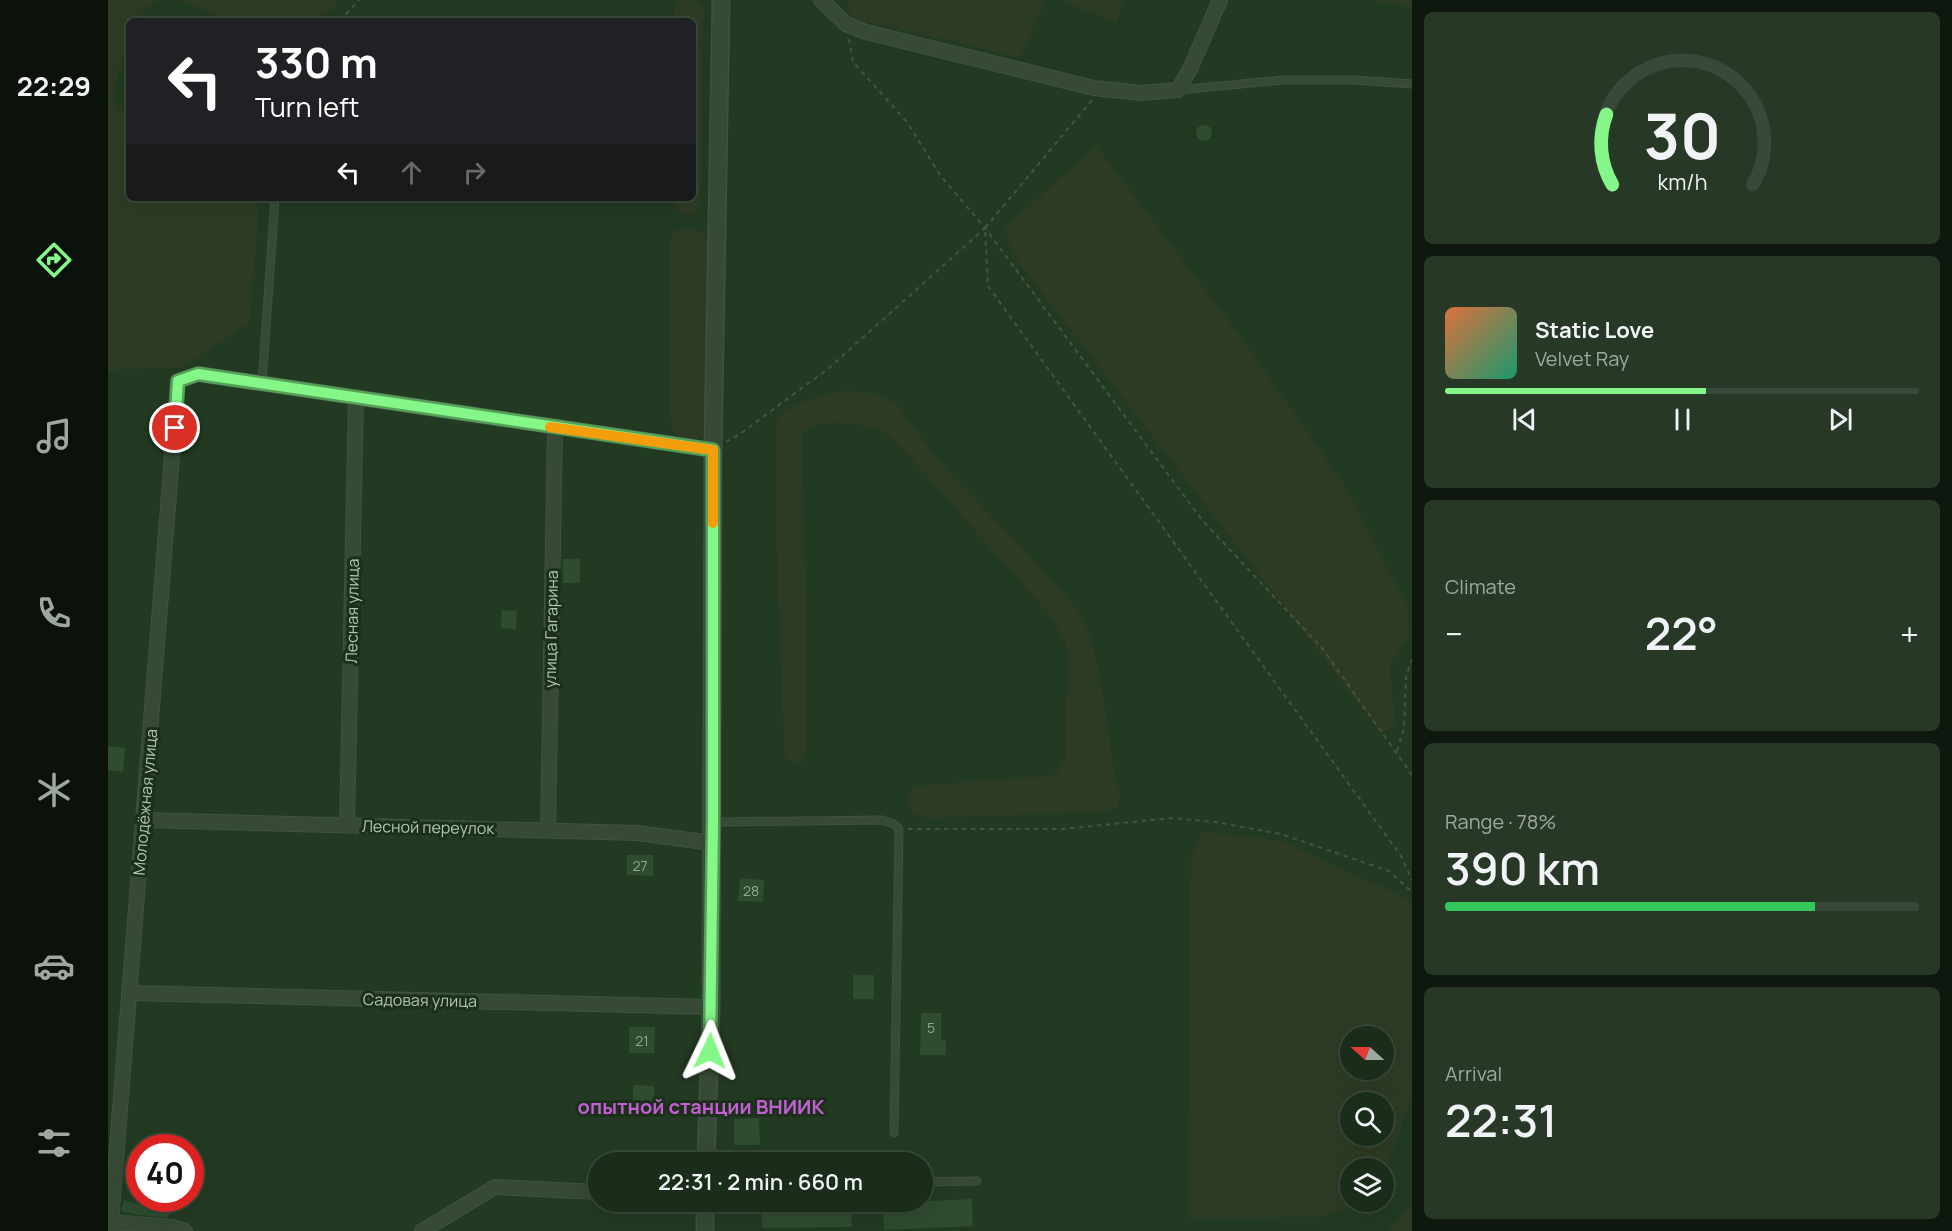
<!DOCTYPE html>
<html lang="en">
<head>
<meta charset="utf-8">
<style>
	:root { --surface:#1a2c1a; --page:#273827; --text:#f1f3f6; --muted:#9fa7a2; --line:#384839; --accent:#85f789 }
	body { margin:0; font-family:Manrope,sans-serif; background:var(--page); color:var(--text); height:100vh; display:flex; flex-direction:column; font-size:22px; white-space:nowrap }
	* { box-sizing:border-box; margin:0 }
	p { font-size:20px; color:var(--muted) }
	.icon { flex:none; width:33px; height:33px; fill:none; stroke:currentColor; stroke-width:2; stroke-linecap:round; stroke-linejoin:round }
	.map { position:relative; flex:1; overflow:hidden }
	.side { display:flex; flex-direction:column; gap:12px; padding:12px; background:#0e180e; width:540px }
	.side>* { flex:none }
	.hud { position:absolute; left:18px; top:18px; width:570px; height:183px; border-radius:9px; box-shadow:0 6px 24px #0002,0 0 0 2px var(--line); background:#202124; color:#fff; overflow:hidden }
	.needle { width:39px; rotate:291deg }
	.fabs { position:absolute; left:1232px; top:1026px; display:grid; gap:12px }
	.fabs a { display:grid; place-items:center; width:54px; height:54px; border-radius:50%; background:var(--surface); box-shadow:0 6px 24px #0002,0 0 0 2px var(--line); font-size:30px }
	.speed { position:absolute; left:18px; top:1134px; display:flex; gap:12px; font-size:30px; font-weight:700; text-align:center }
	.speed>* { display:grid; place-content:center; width:78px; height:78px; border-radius:50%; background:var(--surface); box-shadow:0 6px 24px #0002,0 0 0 2px var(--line); line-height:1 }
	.speed .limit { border:9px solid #d22; background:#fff; color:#111 }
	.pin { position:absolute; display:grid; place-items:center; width:51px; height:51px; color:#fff; margin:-26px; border:3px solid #fff; border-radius:50%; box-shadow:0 2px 6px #0007 }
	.me { position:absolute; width:66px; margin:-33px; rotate:2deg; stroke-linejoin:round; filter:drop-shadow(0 0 4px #0008) }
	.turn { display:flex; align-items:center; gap:21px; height:126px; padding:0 30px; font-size:27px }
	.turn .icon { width:78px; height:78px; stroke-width:2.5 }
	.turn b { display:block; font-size:42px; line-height:51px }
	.lanes { display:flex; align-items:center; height:57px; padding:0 30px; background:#0003; justify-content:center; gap:30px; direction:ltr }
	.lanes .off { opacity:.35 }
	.big { font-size:45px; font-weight:600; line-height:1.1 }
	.side .card { flex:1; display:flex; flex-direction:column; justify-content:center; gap:9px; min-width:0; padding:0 21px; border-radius:9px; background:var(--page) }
	.side .dial { align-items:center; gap:0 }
	.dial svg { height:156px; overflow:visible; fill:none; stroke:var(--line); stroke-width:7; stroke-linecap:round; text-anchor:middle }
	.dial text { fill:var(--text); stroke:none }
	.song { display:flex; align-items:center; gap:18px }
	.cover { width:72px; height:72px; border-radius:9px; background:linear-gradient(135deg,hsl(20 70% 55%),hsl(160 70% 35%)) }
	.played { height:6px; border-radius:3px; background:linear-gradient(90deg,var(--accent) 55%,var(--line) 55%) }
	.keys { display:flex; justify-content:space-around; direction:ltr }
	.heat { display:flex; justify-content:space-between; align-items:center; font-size:33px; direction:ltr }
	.charge { height:9px; border-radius:4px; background:linear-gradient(90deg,#34c759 78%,var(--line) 0) }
	.trip { position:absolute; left:480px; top:1152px; width:345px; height:60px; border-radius:30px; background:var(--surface); box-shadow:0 6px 24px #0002,0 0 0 2px var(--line); font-weight:600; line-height:60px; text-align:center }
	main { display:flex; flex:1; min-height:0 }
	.tabs { display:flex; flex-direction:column; width:108px; justify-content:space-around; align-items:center; background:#0a120a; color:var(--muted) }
	.tabs .icon { width:42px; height:42px }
	.tabs .active { color:var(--accent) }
	.tabs b { font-size:27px; color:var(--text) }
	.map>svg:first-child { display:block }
	.green { fill:#2e3b24; fill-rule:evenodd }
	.building { fill:#2f4c2f }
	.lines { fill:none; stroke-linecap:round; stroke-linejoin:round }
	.service-casing { stroke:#3f533f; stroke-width:9 }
	.minor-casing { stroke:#3f533f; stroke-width:16 }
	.tertiary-casing { stroke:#3f533f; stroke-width:19 }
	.path { stroke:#48533d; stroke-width:2; stroke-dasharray:4.5 4.5; stroke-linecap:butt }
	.service { stroke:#364a36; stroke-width:7 }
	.minor { stroke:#364a36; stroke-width:14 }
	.tertiary { stroke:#364a36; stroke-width:16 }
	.route-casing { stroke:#56a159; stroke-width:15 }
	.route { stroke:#85f789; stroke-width:10 }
	.slow { stroke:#f59e0b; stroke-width:10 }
	.labels { text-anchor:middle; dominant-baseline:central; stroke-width:6; stroke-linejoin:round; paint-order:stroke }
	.number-label { font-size:14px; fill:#90a790 }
	.street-label { font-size:16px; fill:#b1c6b1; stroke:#1b2f1b }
	.quarter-label { font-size:20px; font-weight:bold; fill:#c25fd3; stroke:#1b2f1b }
</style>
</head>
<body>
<main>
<nav class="tabs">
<b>22:29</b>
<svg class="icon active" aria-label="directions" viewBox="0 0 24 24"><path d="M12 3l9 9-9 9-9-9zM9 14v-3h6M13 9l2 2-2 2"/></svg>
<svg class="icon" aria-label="music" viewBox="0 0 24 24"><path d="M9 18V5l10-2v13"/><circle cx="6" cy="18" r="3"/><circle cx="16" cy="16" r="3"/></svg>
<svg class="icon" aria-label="phone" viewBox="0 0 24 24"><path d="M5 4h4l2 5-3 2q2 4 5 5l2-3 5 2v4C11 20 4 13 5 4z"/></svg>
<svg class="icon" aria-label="climate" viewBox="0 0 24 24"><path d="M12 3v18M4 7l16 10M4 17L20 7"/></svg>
<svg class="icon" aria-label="car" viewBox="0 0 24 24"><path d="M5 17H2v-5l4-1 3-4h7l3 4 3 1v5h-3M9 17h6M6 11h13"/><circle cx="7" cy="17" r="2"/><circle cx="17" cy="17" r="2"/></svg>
<svg class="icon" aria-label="filters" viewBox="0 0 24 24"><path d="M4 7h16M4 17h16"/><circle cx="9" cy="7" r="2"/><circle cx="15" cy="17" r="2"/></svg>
</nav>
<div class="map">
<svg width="1304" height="1231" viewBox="0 0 1304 1231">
	<rect width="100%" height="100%" fill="#223a22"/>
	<!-- green -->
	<g class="green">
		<path d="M0,0H49L27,21H21V40L3,98L21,116V198H149L151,212L141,323L74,368L11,369L0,373Z"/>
		<path d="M70,0H230L229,5L209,21H126Z"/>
		<path d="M572,0C582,0 591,0 596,8L593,200C589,223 569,214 563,198H585V21H565L567,5Z"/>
		<path d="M739,0H938L912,57L744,18Z"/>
		<path d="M953,0H1016L1009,23Z"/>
		<path d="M1263,0H1304V8Z"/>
		<path d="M988,146L1134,338L1241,492L1299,607L1301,636L1282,664L1287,725L1274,734L903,252L897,228Z"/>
		<path d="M582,227L591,231L599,240L598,423L595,435L587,441L572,438L565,432L562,413V244L565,232Z"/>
		<path d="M732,391H745L767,394L781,399L790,406L820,447L840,471L955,591C962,602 973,614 978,626C994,669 998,718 1005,763C1006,774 1011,784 1012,794C1012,799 1010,803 1009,808L997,812L820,818L808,814L800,806V795L805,786L942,776C964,765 957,745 957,724C957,699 964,667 957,642C952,623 922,592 908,577C867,530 826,483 784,437C780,435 776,431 771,430C755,423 701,416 693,436L697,537L699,741L695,762L688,763L680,760L676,749L668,529V432C669,428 669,421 671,418C681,403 716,396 732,391Z"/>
		<path d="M1094,831L1174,841L1299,899L1304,905V1098L1275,1177V1168H1242V1202H1254L1215,1217L1080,1218L1083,857ZM1242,1036H1275V1070H1242ZM1242,1102H1275V1136H1242Z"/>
		<path d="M1304,1203V1231H1280L1303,1204Z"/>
	</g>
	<!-- building -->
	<g class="building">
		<circle cx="1096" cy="133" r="8"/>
		<rect x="455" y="559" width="17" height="24"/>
		<path d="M394,610L409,611L408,629L393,628Z"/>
		<path d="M0,746L17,748L15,772L0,770Z"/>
		<path d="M519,855H545V876L519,875Z"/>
		<path d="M632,878L656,880L655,902L630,901Z"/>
		<rect x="745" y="975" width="21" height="24"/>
		<path d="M813,1013H833V1040H838V1055H812Z"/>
		<path d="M521,1027H547L546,1053H521Z"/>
		<path d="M525,1085L546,1086V1107H525Z"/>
		<path d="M651,1118L652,1145H626V1119Z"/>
		<path d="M864,1199L865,1226L776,1230L775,1203Z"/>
		<path d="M16,1200L62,1212L60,1218L31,1215L13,1211Z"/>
		<path d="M743,1203L744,1227L654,1228L653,1204Z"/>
	</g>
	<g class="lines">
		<!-- service casing -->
		<g class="service-casing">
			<g id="service">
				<path d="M1070,90L1174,80H1247L1304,84"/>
				<path d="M154,383L167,198"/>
				<path d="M605,822L774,820L786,824L791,829L786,1133"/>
				<path d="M814,1182L869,1181"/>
			</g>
		</g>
		<!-- minor casing -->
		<g class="minor-casing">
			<g id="minor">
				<path d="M713,0L738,24L758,32L986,88L1033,93L1070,90L1082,69L1112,0"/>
				<path d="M35,820L529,833L604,843"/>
				<path d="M239,825L248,397"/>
				<path d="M440,830L447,427"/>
				<path d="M21,993L603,1007"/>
				<path d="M3,1222L64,1227L77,1231"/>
				<path d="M0,1227L3,1222L70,381L90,374L605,450"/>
				<path d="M314,1231L387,1187L490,1192"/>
			</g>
		</g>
		<!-- tertiary casing -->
		<g class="tertiary-casing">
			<g id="tertiary">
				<path d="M598,1162L603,1007L605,450L613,0"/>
				<path d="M597,1202V1231"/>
			</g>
		</g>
		<!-- path -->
		<g class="path">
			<path d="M232,21L251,0"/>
			<path d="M741,39L745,62L799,122L832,175L877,228L1094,520L1214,648L1304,775"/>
			<path d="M984,100L877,228L880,286L1293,856L1304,880"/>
			<path d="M618,442L632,434L721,368L877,228"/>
			<path d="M1289,751L1296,728L1298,677L1304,659"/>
			<path d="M800,829H955L1063,818L1107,822L1173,834L1281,871L1304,892"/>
		</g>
		<!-- service -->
		<use href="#service" class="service"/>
		<!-- minor -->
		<use href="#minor" class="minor"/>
		<!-- tertiary -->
		<use href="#tertiary" class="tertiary"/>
	</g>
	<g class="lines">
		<!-- route casing -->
		<g class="route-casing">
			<path id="route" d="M67,428L70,381L90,374L605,450V822L602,1051"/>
		</g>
		<!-- route -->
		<use href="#route" class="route"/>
		<!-- slow -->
		<path class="slow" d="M442,427L605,450V523"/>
	</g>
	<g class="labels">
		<!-- number labels -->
		<g class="number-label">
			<text x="532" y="865">27</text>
			<text x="643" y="890">28</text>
			<text x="823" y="1027">5</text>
			<text x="534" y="1040">21</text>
		</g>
		<!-- street labels -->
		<g class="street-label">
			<text transform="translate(244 611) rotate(-89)">Лесная улица</text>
			<text transform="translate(443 629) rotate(-89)">улица Гагарина</text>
			<text transform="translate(37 802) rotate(-85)">Молодёжная улица</text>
			<text transform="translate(320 827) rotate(1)">Лесной переулок</text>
			<text transform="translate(312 1000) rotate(1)">Садовая улица</text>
		</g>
		<!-- quarter labels -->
		<g class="quarter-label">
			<text x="593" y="1106">опытной станции ВНИИК</text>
		</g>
	</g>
</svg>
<div class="fabs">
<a><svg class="needle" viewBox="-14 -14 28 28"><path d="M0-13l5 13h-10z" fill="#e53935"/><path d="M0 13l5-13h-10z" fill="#9fa7a2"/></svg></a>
<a><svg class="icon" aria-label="search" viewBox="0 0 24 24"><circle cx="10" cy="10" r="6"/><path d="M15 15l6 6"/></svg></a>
<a><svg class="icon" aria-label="layers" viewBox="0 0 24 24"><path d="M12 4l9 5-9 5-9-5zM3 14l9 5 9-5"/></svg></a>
</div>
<div class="speed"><div class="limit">40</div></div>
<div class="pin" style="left:67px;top:428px;background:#d93025"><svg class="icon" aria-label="arrive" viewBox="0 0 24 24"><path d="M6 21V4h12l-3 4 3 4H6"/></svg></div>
<svg class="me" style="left:602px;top:1051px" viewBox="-20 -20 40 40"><path d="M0-17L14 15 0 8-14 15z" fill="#85f789" stroke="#fff" stroke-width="4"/></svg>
<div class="trip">22:31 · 2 min · 660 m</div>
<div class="hud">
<div class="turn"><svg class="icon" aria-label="left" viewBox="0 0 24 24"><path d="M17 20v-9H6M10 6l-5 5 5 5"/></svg><div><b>330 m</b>Turn left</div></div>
<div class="lanes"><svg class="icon" aria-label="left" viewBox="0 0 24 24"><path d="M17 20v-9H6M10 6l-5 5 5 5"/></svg><svg class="icon off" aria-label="ahead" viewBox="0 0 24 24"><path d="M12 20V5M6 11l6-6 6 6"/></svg><svg class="icon off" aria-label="right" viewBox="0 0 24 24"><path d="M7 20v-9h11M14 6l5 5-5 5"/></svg></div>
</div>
</div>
<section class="side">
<div class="card dial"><svg viewBox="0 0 100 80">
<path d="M14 69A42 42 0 1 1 86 69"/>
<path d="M14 69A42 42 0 0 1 11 33" stroke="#85f789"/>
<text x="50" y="56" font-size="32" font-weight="700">30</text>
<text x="50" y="72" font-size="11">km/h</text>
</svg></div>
<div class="card">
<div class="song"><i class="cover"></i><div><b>Static Love</b><p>Velvet Ray</p></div></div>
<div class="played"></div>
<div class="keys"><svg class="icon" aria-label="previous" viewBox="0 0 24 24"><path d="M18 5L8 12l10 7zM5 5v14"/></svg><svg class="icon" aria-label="pause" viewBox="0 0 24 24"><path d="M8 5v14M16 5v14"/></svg><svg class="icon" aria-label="next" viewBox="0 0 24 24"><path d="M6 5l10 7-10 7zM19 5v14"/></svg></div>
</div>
<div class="card"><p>Climate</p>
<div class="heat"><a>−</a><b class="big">22°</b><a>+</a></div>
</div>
<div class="card"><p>Range · 78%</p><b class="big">390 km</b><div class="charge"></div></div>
<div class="card"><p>Arrival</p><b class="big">22:31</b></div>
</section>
</main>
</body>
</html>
